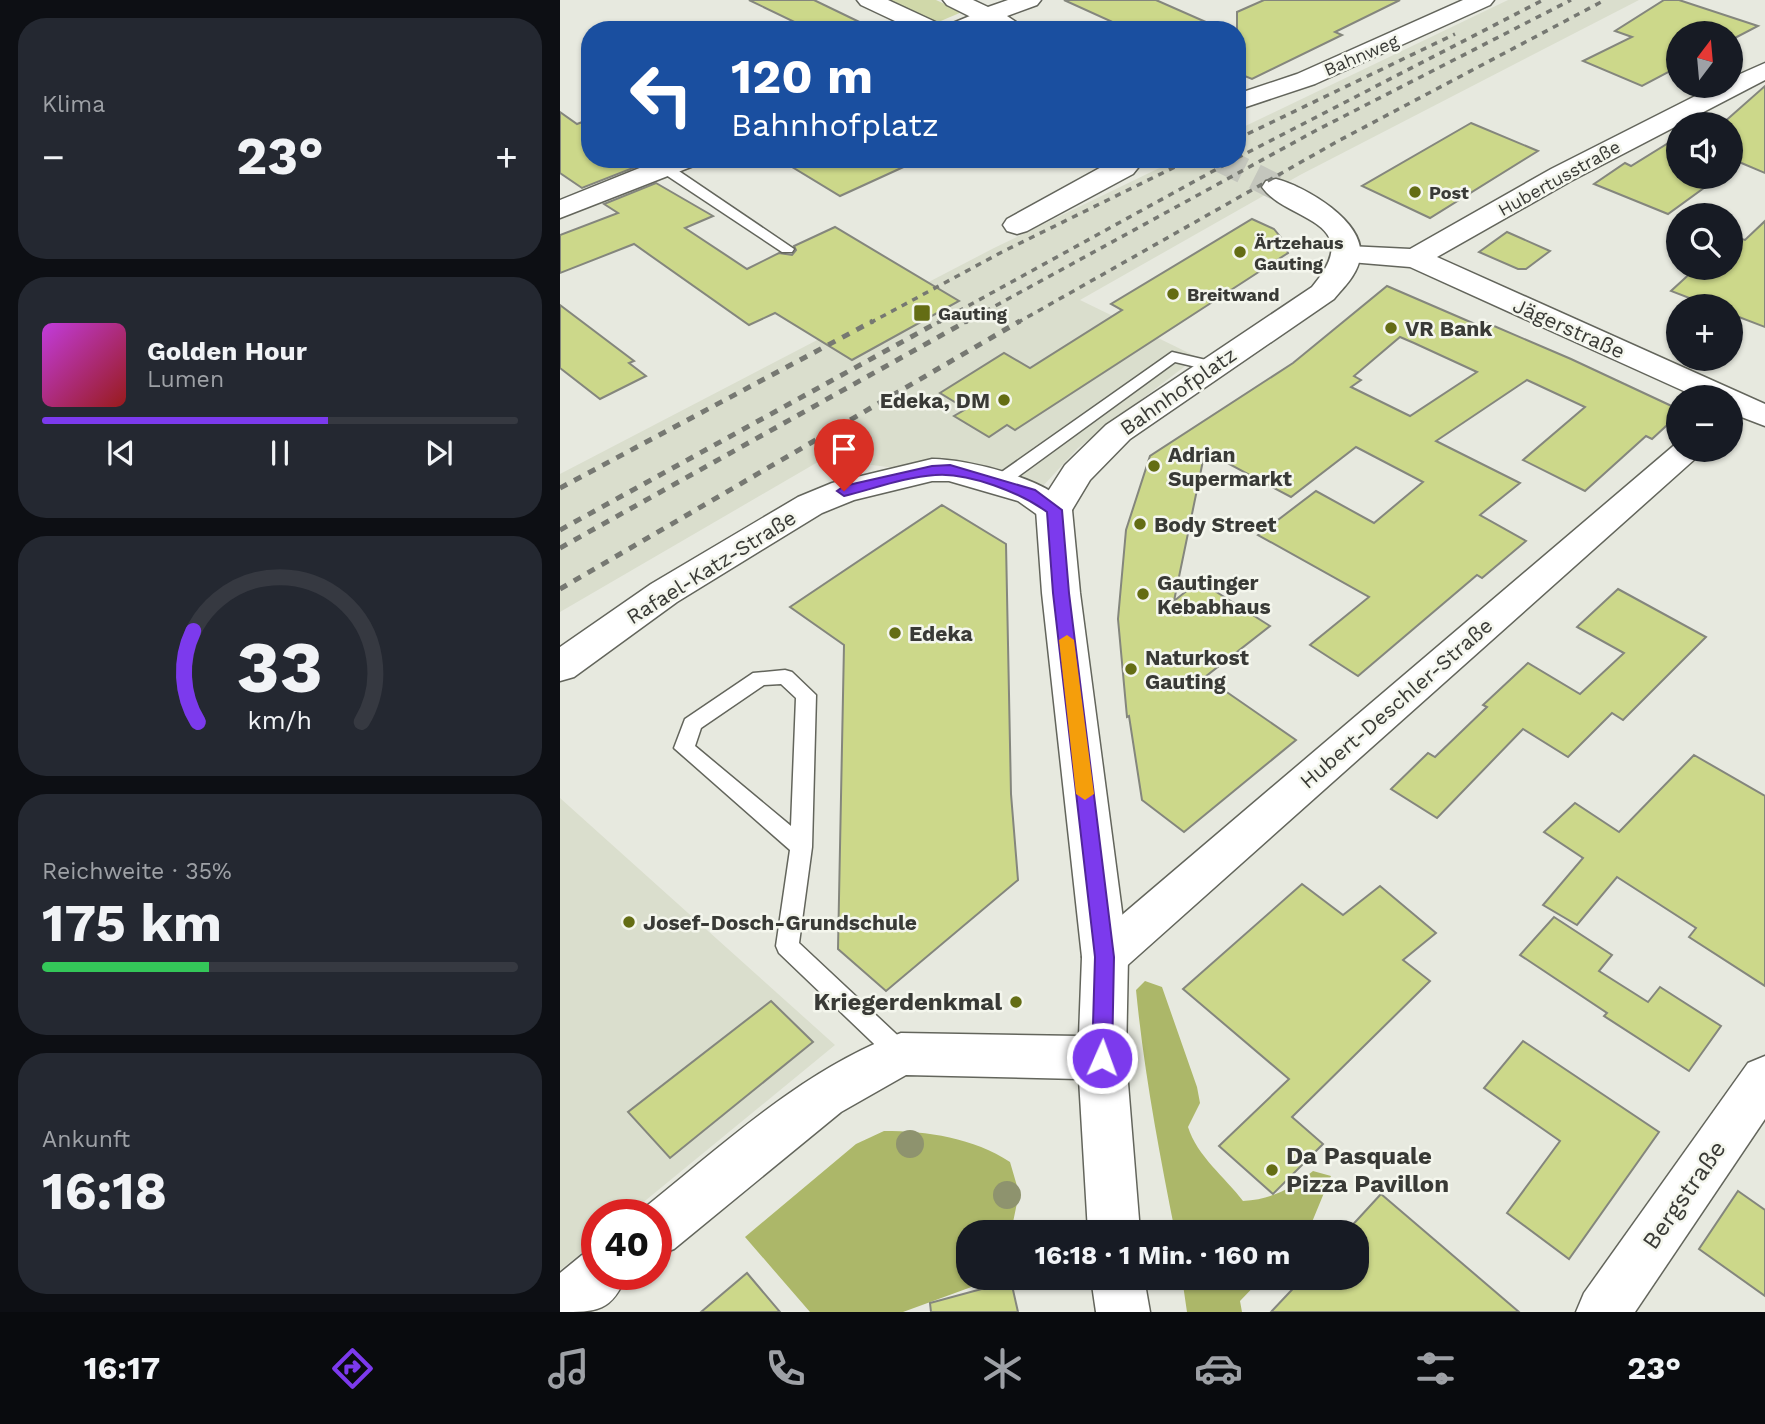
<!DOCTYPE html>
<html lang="de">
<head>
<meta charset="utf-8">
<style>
	:root { --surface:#171b24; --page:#242831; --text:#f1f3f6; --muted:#9ea1a6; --line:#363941; --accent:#7c3aed }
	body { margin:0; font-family:"Work Sans",sans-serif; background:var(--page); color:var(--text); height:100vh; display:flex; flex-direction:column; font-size:26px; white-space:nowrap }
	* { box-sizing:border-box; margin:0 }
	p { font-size:23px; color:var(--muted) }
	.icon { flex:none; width:38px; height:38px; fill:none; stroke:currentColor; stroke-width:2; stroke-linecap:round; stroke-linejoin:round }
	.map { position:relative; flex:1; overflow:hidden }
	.panel { display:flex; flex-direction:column; gap:18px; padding:18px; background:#0d0f14; width:560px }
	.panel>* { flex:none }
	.top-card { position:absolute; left:21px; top:21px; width:665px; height:147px; border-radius:28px; box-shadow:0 2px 5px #0004; background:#1a4fa0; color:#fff; overflow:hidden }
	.needle { width:46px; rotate:16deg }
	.controls { position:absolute; left:1106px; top:21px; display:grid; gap:14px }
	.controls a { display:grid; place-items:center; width:77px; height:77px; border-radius:50%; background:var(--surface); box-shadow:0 2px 5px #0004; font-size:35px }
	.speed { position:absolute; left:21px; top:1199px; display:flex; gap:14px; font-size:35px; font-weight:700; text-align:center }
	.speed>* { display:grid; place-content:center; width:91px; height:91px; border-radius:50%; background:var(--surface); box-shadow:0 2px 5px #0004; line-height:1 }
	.speed .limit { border:10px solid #d22; background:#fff; color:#111 }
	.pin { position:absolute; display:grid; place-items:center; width:60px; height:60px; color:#fff; margin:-72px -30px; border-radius:50% 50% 50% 0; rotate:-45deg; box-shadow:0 0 7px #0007 }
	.pin .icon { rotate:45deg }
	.me { position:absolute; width:77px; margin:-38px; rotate:2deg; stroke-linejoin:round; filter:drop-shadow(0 0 5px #0008) }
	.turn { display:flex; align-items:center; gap:24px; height:147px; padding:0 35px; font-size:32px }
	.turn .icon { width:91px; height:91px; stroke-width:2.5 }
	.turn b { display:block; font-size:49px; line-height:60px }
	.big { font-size:52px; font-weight:700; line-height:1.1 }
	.panel .widget { flex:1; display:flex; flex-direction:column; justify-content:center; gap:10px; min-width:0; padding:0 24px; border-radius:28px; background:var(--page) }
	.panel .dial { align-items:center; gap:0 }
	.dial svg { height:182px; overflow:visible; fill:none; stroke:var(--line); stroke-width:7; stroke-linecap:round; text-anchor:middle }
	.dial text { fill:var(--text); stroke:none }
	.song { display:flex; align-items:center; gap:21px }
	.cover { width:84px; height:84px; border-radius:10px; background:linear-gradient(135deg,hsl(290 70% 55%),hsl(0 70% 35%)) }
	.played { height:7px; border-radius:4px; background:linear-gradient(90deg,var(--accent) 60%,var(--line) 60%) }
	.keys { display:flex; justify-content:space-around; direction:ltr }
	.heat { display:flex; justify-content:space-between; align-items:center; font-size:38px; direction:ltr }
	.charge { height:10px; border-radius:5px; background:linear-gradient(90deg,#34c759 35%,var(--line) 0) }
	.trip { position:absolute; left:396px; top:1220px; width:413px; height:70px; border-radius:28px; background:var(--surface); box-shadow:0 2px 5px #0004; font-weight:700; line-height:70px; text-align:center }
	.dock { display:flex; height:112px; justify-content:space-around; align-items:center; background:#090b0e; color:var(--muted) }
	.dock .icon { width:49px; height:49px }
	.dock .selected { color:var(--accent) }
	.dock b { font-size:32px; color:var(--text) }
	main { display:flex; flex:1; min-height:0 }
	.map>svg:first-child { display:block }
	.built { fill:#dadecd }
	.green { fill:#d0d8a9 }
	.forest { fill:#acb769 }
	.building { fill:#ccd88a; stroke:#84867d; stroke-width:2; fill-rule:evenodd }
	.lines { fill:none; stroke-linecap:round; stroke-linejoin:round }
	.secondary-tunnel { stroke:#c4c6bd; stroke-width:26; stroke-dasharray:26 13; stroke-linecap:butt }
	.lane-casing { stroke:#63655c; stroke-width:3 }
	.street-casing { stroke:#63655c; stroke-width:3 }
	.secondary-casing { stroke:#63655c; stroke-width:3 }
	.lane { fill:#fff; fill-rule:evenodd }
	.street { fill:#fff; fill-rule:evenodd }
	.secondary { fill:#fff; fill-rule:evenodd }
	.rail-far1 { stroke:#767872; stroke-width:3.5; stroke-dasharray:6 6; stroke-linecap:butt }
	.rail { stroke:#767872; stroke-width:5; stroke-dasharray:8 8; stroke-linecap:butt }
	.tree { fill:#8e936e }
	.route { fill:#7c3aed; stroke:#51269a; stroke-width:2 }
	.slow { fill:#f59e0b }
	.poi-dot { fill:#646d14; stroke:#f4f6ed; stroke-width:2.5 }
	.labels { text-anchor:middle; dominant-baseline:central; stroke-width:5; stroke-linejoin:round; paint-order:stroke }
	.far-street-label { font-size:18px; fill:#393a36; stroke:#f4f6ed }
	.far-poi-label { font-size:18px; font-weight:bold; fill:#393a36; stroke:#f4f6ed; text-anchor:start }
	.poi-label { font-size:21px; font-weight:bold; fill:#393a36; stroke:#f4f6ed; text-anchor:start }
	.street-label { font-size:21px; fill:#393a36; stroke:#f4f6ed }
	.near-poi-label { font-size:24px; font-weight:bold; fill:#393a36; stroke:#f4f6ed; text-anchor:end }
	.near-street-label { font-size:24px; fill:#393a36; stroke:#f4f6ed }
</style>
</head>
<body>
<main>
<section class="panel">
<div class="widget"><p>Klima</p>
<div class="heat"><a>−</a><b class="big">23°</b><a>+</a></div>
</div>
<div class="widget">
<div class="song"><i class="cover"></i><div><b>Golden Hour</b><p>Lumen</p></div></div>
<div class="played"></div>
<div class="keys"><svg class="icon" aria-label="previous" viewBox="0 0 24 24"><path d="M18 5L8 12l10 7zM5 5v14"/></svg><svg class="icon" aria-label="pause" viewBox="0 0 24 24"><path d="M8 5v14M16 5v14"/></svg><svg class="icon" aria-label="next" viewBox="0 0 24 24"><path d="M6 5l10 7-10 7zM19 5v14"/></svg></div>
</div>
<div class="widget dial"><svg viewBox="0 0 100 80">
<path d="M14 69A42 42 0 1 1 86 69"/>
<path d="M14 69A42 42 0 0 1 12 29" stroke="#7c3aed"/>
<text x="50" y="56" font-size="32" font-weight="700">33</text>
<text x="50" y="72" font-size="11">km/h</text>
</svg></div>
<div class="widget"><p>Reichweite · 35%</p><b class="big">175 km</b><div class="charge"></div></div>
<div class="widget"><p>Ankunft</p><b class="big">16:18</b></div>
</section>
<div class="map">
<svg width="1205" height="1312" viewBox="0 0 1205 1312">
	<rect width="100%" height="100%" fill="#e7e9df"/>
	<!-- built -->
	<g class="built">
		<path d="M948,0H1079L740,175L520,300L637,357L518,448L483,486L263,459L0,612V474L434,248L618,159H677V130Z"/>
		<path d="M0,798L275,1045L69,1214H37V1241L0,1270Z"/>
	</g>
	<!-- green -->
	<path class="green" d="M325,0H376L402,12L376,23Z"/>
	<!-- forest -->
	<g class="forest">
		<path d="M585,981L602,987L637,1087L640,1103L628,1127C637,1156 665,1177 683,1201C712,1199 731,1189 753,1171L771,1176L752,1222L743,1232H615C599,1151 584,1072 576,990Z"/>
		<path d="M324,1131C367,1131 414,1138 450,1162L459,1193L451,1232H408V1278H436L343,1312H250L185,1237L296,1144Z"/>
		<path d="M622,1278H702L680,1301L682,1312H627Z"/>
	</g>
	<!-- building -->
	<g class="building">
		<path d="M189,0H254L316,30H251Z"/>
		<path d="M504,0H596L664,30H570Z"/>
		<path d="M704,0H840L775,32L782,35L692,79L677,73V12Z"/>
		<path d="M1104,0H1119L1198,26L1171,40V33H1118V67L1082,86L1023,61L1072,37L1055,31Z"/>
		<path d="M1205,86V173L1179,162L1171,168V124H1162Z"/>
		<path d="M0,112L17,124L30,119V159H60L73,168L22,188L0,173Z"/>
		<path d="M911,123L978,151L870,218L802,186Z"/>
		<path d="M1118,137V177H1159L1108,214L1034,184L1065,163L1071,166Z"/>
		<path d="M219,159H361L280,196Z"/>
		<path d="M96,183L153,216L125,228L187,269L219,253L232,255L236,250L234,246L275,227L399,301L292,360L215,313L189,325L74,244L0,273V235L58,213L44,204Z"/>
		<path d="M692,219L714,229L722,239L728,253L455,430L447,425L429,437L394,416L406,409L380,393L444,353L470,368L562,310L551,304Z"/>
		<path d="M1205,221V327L1171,314V306H1150L1111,291L1136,268H1171V236L1185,240Z"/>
		<path d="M947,232L990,251L966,269H958L919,252Z"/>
		<path d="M827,286L922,327L927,323L1011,359L1118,409V415L1092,439L1086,436L1025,491L963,460L1025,407L967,380L876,441L960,483L920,515L966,541L922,578L917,575L798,676L750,645L809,597L698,535L756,491L814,523L863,482L796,447L731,497L645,451L614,601L639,581L710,626L645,677L736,740L624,832L582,800L569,716L567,717L558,619L566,530L590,456L733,363ZM840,337L854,343L917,372L850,416L791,387L801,380L794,376Z"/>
		<path d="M0,305L74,361L69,363L86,376L40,399L0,368Z"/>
		<path d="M382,505L446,544L451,794L458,880L326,991L278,949L284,645L230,607Z"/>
		<path d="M1058,589L1146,637L1063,720L1052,713L1008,757L963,729L877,818L831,789L868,753L875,757L927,707L923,705L968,663L1020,694L1064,653L1017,627Z"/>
		<path d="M1134,755L1205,796V986L1129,937L1136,928L1057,877L1017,925L983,905L1023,858L984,832L1015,803L1059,832Z"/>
		<path d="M742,884L783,915L820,886L876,933L843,960L870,981L732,1117L763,1144L713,1194L659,1146L729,1079L623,989Z"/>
		<path d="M994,917L1052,955L1039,971L1088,1002L1100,987L1161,1026L1129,1071L1044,1016L1047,1013L960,955Z"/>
		<path d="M211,1001L253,1042L110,1158L68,1112Z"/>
		<path d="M963,1041L1099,1132L1009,1259L947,1213L1000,1141L924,1088Z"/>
		<path d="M1178,1191L1205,1210V1296L1139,1249Z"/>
		<path d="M821,1194L959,1312H711L743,1278H796V1232H786Z"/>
		<path d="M187,1273L220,1312H141Z"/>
		<path d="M451,1281L458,1312H371L370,1303Z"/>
	</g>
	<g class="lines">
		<!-- secondary-tunnel -->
		<path class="secondary-tunnel" d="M660,159L716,187"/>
		<!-- lane casing -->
		<g class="lane-casing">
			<g id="lane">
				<path d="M100,165H110L234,249L232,252H222L100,171Z"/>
				<path d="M612,352L659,363L661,366L653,371L615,362L445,486H433L430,482L433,478Z"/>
				<path d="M225,670L232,672L256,695L252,847L239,943L349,1046L353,1054L349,1062L341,1065L333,1062L219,953L216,946L230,850L114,748L125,719L193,673ZM221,684L236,698L231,826L135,746L141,728L204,685Z"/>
			</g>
		</g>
		<!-- street casing -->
		<g class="street-casing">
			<g id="street">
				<path d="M903,0H934L930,5L755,84L677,110V94L737,74Z"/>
				<path d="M427,9L435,11L439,16C427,33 402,30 384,30L388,25Z"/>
				<path d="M1205,63V80L1011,181L877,257L1205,404V426L1171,413V397H1137L850,267L778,261L773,255L778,249L788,246L850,249L991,169L1155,86H1171V78Z"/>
				<path d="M102,159H139L136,165L0,218V200Z"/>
				<path d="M556,159H585L573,174L467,231L457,234L447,231L443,225L447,219Z"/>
				<path d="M1118,442V450H1145L561,971L545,976L529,971L522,957L529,943Z"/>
				<path d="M372,459C407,459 492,479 512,510L506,518L494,522L482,518L458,501L389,481H372L294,500L262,513L117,602L14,677L0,681V647L91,584L238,497L272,483Z"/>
				<path d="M1205,1056V1119L1075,1312H1016L1024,1293L1188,1063Z"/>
			</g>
		</g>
		<!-- secondary casing -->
		<g class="secondary-casing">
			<g id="secondary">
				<path d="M297,0H328L382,25L386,30H354L301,5Z"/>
				<path d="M383,0H413L428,7L448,0H481L477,5L447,16L468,30H437L387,5Z"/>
				<path d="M716,179C745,186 806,222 800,257C798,274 784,287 774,299L570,439L530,480L512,510L520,593L568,957L566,1058L580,1232H528L519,1079L346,1075L281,1112L114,1249L96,1256V1214L78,1213C160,1148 241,1070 341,1033L519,1036L522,957L482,593L476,510L505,465L546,425L752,287C809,219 726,222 702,187L706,181Z"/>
				<path d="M37,1250V1274H67C52,1312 37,1312 0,1312V1273L22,1255Z"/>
				<path d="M531,1278H584L590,1312H536Z"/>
			</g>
		</g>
		<!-- lane -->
		<use href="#lane" class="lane"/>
		<!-- street -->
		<use href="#street" class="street"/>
		<!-- secondary -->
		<use href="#secondary" class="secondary"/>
		<!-- rail-far1 -->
		<g class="rail-far1">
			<path d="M677,139L895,34"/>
			<path d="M677,158L983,0"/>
			<path d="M310,323L442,252L631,159"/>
			<path d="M377,323L675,159"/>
			<path d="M404,323L755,131L1011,0"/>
			<path d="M457,323L780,140L1045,0"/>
		</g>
		<!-- rail -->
		<g class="rail">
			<path d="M0,488L313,321"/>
			<path d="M0,530L380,321"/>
			<path d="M0,548L407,321"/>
			<path d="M0,589L460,321"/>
		</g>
	</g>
	<!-- trees -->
	<g class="tree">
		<circle cx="350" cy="1144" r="14"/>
		<circle cx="447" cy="1195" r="14"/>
	</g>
	<!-- route -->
	<path class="route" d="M390,465L475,490L502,510L509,593L554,957L552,1058L549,1065L542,1067L535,1065L532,1058L535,957L493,593L487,512C461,493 408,472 375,475C345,477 313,489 284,496L277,491L284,486L372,466Z"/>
	<!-- slow -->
	<path class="slow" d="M507,635L514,640L534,794L525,800L516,794L499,640Z"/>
	<!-- markers -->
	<g class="poi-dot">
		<circle cx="855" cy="192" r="7"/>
		<circle cx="680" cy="252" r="7"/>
		<circle cx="613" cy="294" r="7"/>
		<rect x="353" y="304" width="18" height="18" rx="3.5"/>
		<circle cx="831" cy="328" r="7"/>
		<circle cx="444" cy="400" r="7"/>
		<circle cx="594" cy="466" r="7"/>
		<circle cx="580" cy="524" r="7"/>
		<circle cx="583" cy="594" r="7"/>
		<circle cx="335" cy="633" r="7"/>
		<circle cx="571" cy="669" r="7"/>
		<circle cx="69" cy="922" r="7"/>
		<circle cx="456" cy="1002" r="7"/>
		<circle cx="712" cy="1170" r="7"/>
	</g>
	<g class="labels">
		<!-- far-street labels -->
		<g class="far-street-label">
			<text transform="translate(801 55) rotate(-23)">Bahnweg</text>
			<text transform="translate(999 178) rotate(-29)">Hubertusstraße</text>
		</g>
		<!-- far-poi labels -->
		<g class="far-poi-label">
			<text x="869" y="192">Post</text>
			<text x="694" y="242">Ärtzehaus<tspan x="694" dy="21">Gauting</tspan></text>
			<text x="627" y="294">Breitwand</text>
			<text x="378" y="313">Gauting</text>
		</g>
		<!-- poi labels -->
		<g class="poi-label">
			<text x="845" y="328">VR Bank</text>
			<text x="430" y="400" text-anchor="end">Edeka, DM</text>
			<text x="608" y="454">Adrian<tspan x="608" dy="24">Supermarkt</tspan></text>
			<text x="594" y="524">Body Street</text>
			<text x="597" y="582">Gautinger<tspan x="597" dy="24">Kebabhaus</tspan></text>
			<text x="349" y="633">Edeka</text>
			<text x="585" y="657">Naturkost<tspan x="585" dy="24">Gauting</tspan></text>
			<text x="83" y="922">Josef-Dosch-Grundschule</text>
		</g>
		<!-- street labels -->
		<g class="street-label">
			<text transform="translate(1009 328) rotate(24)">Jägerstraße</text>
			<text transform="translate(618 391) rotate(-35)">Bahnhofplatz</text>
			<text transform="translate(151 567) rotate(-32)">Rafael-Katz-Straße</text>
			<text transform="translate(836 703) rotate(-41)">Hubert-Deschler-Straße</text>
		</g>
		<!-- near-poi labels -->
		<g class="near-poi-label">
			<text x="442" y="1002">Kriegerdenkmal</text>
			<text x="726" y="1156" text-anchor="start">Da Pasquale<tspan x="726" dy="28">Pizza Pavillon</tspan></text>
		</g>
		<!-- near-street labels -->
		<g class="near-street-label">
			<text transform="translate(1124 1195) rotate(-55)">Bergstraße</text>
		</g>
	</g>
</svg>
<div class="controls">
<a><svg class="needle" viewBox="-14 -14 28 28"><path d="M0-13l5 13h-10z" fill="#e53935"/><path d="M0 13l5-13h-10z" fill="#9ea1a6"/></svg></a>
<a><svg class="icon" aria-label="sound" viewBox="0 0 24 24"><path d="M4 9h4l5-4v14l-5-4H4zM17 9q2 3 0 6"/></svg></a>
<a><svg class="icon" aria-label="search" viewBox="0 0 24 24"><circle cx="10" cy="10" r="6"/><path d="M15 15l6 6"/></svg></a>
<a>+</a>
<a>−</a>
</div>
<div class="speed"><div class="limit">40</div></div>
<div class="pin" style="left:284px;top:491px;background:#d93025"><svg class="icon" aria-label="arrive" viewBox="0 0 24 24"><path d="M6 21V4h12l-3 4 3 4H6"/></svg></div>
<svg class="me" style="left:542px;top:1058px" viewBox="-20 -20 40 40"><circle r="17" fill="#7c3aed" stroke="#fff" stroke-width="3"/><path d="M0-11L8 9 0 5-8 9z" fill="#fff"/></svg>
<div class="trip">16:18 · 1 Min. · 160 m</div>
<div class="top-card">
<div class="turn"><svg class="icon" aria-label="left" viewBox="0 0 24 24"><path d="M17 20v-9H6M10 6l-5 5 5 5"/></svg><div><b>120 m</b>Bahnhofplatz</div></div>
</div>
</div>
</main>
<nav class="dock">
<b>16:17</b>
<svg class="icon selected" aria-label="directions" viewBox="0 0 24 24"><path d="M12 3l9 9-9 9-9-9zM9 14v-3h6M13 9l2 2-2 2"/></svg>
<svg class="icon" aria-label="music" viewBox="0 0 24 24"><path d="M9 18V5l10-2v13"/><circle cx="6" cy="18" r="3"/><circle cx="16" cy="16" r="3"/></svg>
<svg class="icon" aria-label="phone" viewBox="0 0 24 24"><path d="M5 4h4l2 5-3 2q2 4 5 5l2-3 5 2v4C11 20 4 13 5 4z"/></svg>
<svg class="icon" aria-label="climate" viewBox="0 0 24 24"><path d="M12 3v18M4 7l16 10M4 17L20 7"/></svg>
<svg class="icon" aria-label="car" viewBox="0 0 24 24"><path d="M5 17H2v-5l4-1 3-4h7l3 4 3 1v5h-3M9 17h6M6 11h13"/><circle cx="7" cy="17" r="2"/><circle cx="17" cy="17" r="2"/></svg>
<svg class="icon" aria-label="filters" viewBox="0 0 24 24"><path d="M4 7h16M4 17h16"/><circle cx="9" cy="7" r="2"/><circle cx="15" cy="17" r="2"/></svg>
<b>23°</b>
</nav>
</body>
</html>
